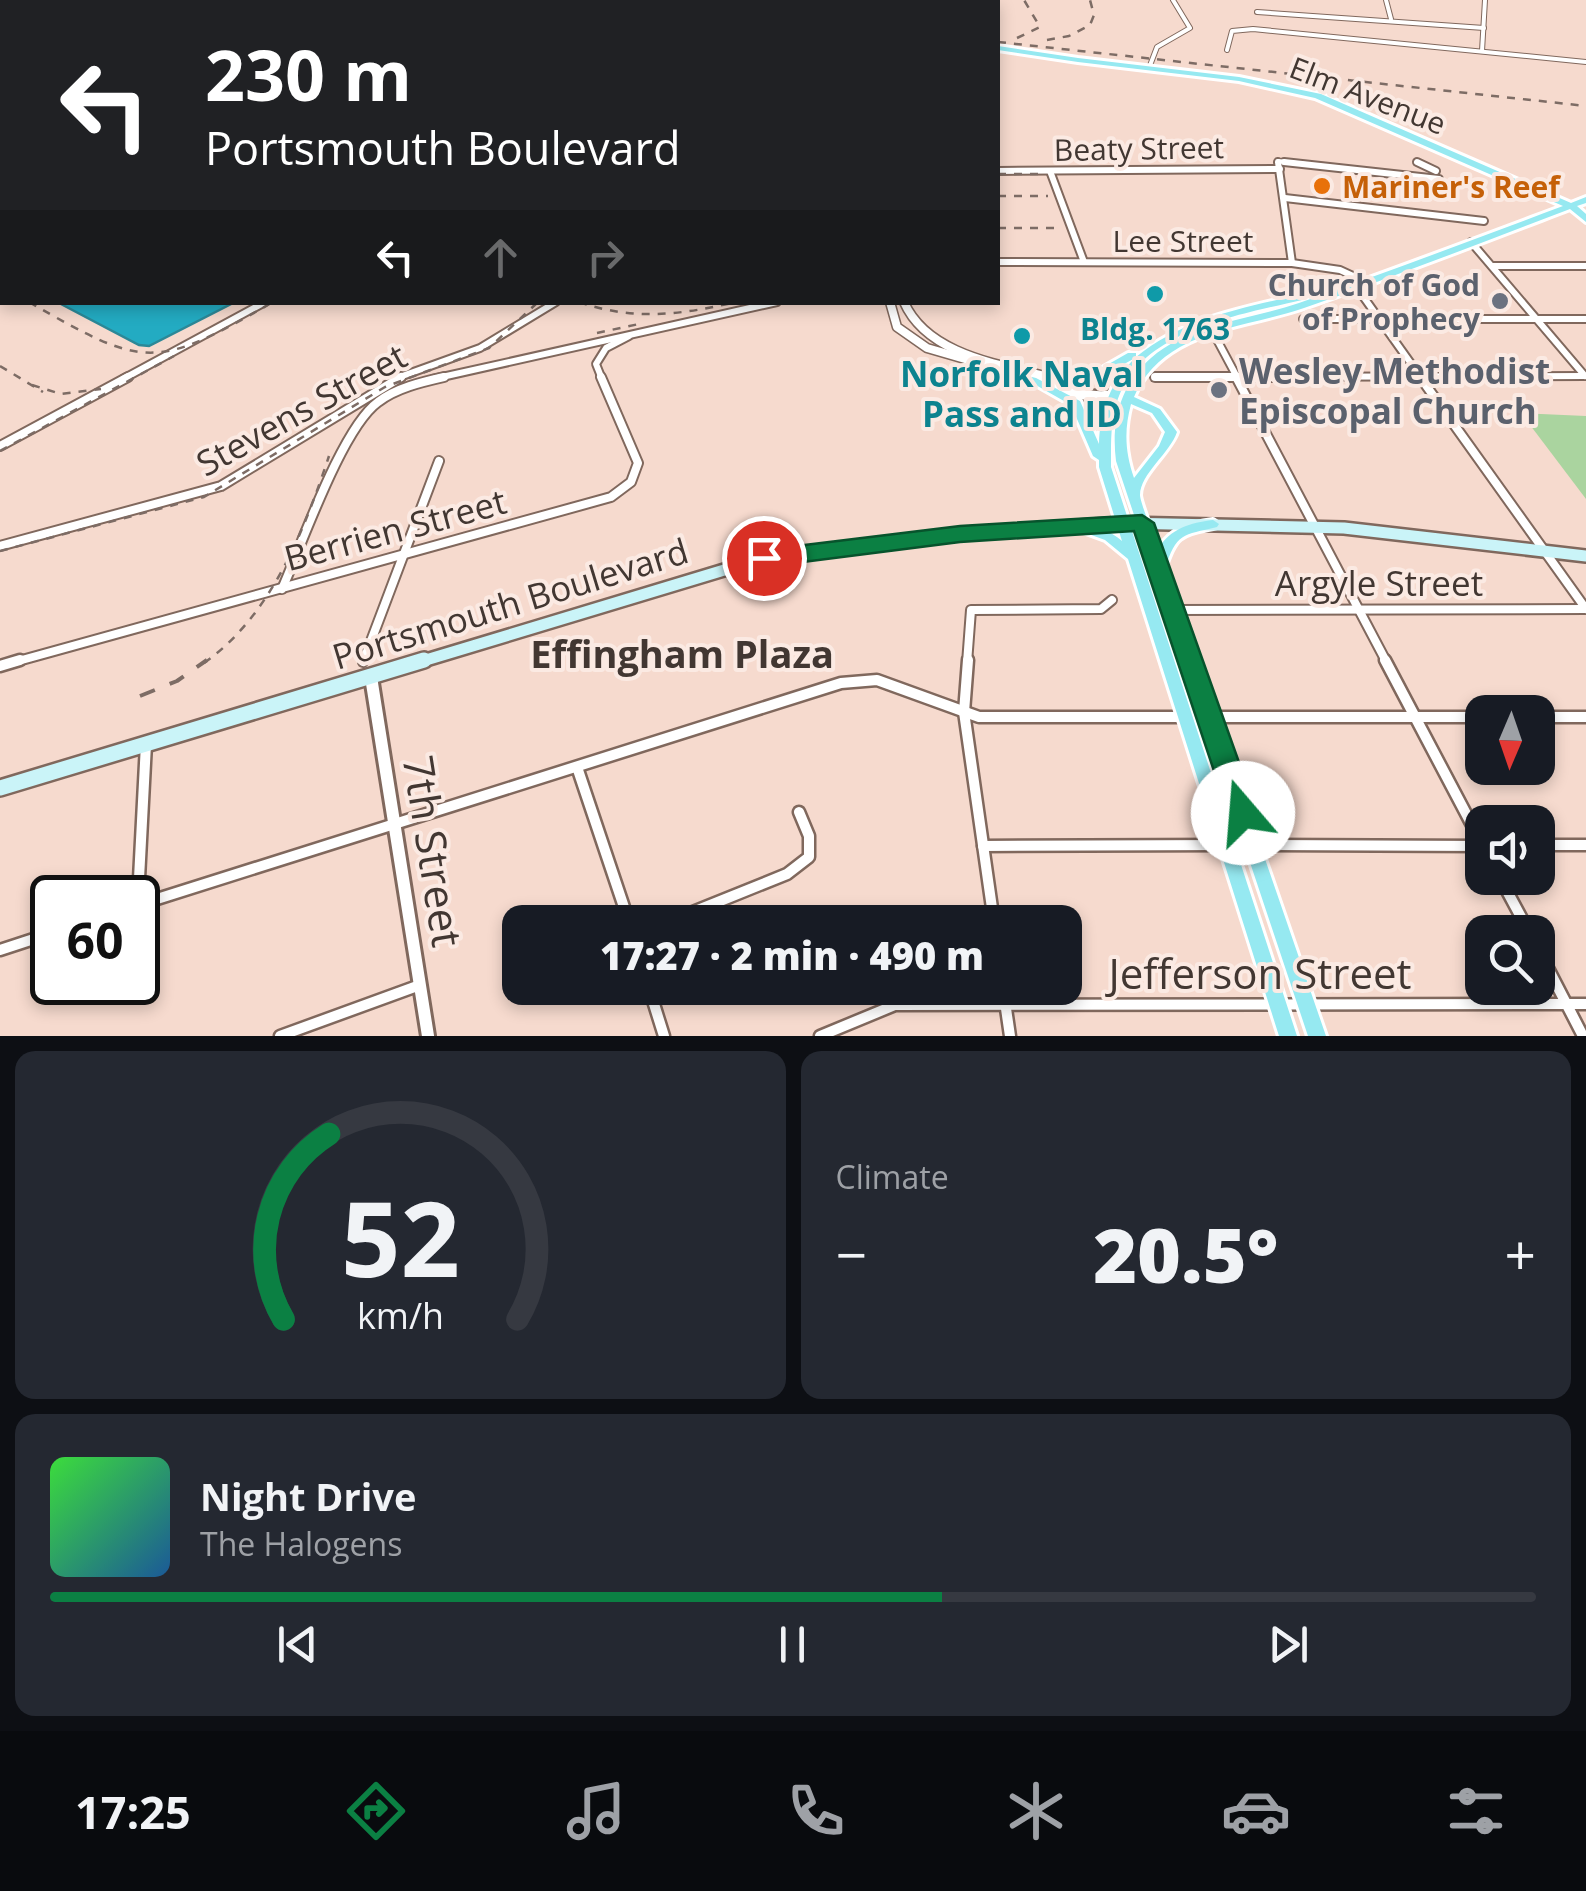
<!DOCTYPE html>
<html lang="en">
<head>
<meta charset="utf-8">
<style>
	:root { --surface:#171b24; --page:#242831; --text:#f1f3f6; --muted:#9ea1a6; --line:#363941; --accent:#0b8043 }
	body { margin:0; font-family:"Open Sans",sans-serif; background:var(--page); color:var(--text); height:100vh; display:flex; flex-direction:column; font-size:38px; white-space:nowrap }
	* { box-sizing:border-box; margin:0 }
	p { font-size:32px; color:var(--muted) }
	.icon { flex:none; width:55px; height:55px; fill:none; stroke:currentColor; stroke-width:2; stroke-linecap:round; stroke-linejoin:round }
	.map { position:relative; height:1036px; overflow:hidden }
	.details { display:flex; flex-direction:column; gap:15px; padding:15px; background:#0d0f14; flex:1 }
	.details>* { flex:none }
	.banner { position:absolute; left:0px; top:0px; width:1000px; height:305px; box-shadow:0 5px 15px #0003; background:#202124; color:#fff; overflow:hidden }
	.needle { width:65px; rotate:182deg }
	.buttons { position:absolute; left:1465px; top:695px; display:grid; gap:20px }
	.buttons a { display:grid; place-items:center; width:90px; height:90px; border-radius:20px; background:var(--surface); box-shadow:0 5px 15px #0003; font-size:50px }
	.speed { position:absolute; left:30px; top:875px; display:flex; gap:20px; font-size:50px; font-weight:700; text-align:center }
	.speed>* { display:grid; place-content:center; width:130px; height:130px; border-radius:50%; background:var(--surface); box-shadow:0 5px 15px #0003; line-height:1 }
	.speed .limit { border:5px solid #111; border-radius:15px; background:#fff; color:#111 }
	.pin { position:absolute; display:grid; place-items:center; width:85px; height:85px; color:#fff; margin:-42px; border:5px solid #fff; border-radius:50%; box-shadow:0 2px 10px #0007 }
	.me { position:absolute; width:110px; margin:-55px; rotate:342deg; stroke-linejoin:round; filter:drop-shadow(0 0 8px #0008) }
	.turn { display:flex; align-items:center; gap:35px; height:210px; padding:0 40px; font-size:45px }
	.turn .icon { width:130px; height:130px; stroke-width:2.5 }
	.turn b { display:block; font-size:70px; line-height:85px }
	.lanes { display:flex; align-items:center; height:95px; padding:0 40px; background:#0003; justify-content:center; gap:50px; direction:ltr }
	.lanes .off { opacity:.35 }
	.big { font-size:75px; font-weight:800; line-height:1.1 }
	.details .tile { flex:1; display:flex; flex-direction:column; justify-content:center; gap:15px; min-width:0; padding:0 35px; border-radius:20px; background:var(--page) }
	.details .dial { align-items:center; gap:0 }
	.dial svg { height:260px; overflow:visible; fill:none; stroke:var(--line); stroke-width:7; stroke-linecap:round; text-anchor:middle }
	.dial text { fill:var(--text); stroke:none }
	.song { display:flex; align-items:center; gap:30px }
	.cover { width:120px; height:120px; border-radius:15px; background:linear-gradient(135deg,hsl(120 70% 55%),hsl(210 70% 35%)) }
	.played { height:10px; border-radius:5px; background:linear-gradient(90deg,var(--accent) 60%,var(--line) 60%) }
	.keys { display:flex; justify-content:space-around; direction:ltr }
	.heat { display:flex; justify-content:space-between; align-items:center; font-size:55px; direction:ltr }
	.details .tiles { flex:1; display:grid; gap:15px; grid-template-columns:1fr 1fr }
	.tile:last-child { grid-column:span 2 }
	.trip { position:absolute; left:502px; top:905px; width:580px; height:100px; border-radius:20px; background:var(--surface); box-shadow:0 5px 15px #0003; font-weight:800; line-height:100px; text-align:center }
	.dock { display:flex; height:160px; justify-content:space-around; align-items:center; background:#090b0e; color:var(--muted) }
	.dock .icon { width:70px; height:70px }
	.dock .current { color:var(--accent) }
	.dock b { font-size:45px; color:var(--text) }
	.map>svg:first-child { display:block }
	.green { fill:#aad49f }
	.water { fill:#23abc2; stroke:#2c8897; stroke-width:2.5 }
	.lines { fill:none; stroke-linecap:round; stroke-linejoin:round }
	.minor-far3-casing { stroke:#80685d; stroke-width:6 }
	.minor-far2-casing { stroke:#80685d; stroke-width:10 }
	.minor-far1-casing { stroke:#80685d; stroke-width:12 }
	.minor-casing { stroke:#80685d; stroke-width:15 }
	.tertiary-far2-casing { stroke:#80685d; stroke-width:11 }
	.tertiary-far1-casing { stroke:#80685d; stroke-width:15 }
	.tertiary-casing { stroke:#80685d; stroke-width:18 }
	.secondary-far1-casing { stroke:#80685d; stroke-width:16 }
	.secondary-casing { stroke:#80685d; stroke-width:20 }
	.primary-casing { stroke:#fff; stroke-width:6 }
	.minor-far3 { stroke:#fff; stroke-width:4 }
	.minor-far2 { stroke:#fff; stroke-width:6 }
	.minor-far1 { stroke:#fff; stroke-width:8 }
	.minor { stroke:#fff; stroke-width:10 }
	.tertiary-far2 { stroke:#fff; stroke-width:8 }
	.tertiary-far1 { stroke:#fff; stroke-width:10 }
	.tertiary { stroke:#fff; stroke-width:12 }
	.secondary-far1 { stroke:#caf4f8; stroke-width:11 }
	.secondary { stroke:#caf4f8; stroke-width:15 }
	.primary { fill:#96e9f1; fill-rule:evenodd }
	.rail-far1 { stroke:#7d6c65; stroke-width:2.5; stroke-dasharray:8 8; stroke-linecap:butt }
	.rail { stroke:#7d6c65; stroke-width:4; stroke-dasharray:16 16; stroke-linecap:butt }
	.route { fill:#0b8043; stroke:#07532c; stroke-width:2.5 }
	.food-dot { fill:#e8710a; stroke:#fbeae3; stroke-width:4 }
	.culture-dot { fill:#0f9aa8; stroke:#fbeae3; stroke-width:4 }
	.worship-dot { fill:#6b7280; stroke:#fbeae3; stroke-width:4 }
	.labels { text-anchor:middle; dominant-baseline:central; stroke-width:8; stroke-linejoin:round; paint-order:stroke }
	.far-street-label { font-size:30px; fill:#423732; stroke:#fbeae3 }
	.far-food-label { font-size:30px; font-weight:bold; fill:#c56008; stroke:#fbeae3; text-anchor:start }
	.far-worship-label { font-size:30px; font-weight:bold; fill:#5b616d; stroke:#fbeae3; text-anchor:end }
	.far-culture-label { font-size:30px; font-weight:bold; fill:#0d838f; stroke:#fbeae3 }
	.worship-label { font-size:35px; font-weight:bold; fill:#5b616d; stroke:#fbeae3; text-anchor:start }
	.culture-label { font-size:35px; font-weight:bold; fill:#0d838f; stroke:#fbeae3 }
	.street-label { font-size:35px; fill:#423732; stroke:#fbeae3 }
	.neighbourhood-label { font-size:38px; font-weight:bold; fill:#423732; stroke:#fbeae3 }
	.near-street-label { font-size:42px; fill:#423732; stroke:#fbeae3 }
</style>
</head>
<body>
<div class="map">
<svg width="1586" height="1036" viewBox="0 0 1586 1036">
	<rect width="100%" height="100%" fill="#f6dace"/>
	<!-- green -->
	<path class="green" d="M1521,413L1586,416V499Z"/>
	<!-- water -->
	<path class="water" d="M59,303L233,302V303L149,346L139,345Z"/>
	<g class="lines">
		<!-- minor-far3 casing -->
		<g class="minor-far3-casing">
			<g id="minor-far3">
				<path d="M1386,0L1391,19"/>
				<path d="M1257,12L1484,28"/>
				<path d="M1227,50L1232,31L1253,29L1586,62"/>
				<path d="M1482,51L1485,0"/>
				<path d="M1149,68L1157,47L1190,28L1173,0"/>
				<path d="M1417,162L1422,164"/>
				<path d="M1278,164V161L1306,164"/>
			</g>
		</g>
		<!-- minor-far2 casing -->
		<g class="minor-far2-casing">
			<g id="minor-far2">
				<path d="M1278,162L1292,263"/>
				<path d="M1284,162L1439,179"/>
				<path d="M1417,162L1436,171"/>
				<path d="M998,171L1280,169"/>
				<path d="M1050,171L1084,262"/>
				<path d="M1285,198L1484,221"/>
				<path d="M1471,242L1585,376"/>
				<path d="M998,262L1292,263L1340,270L1366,282"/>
				<path d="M1492,266H1586"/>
				<path d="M1355,285L1422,379"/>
				<path d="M1303,319H1586"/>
				<path d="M1207,321L1238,379"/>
				<path d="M1155,377L1586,376"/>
				<path d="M123,379L265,302"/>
				<path d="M394,379L480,348L556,302"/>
				<path d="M433,379L777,302"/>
				<path d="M602,379L596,364L606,348L629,336"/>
			</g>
		</g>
		<!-- minor-far1 casing -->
		<g class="minor-far1-casing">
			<g id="minor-far1">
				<path d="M1155,377H1303"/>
				<path d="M1236,377L1387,663"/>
				<path d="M1420,377L1586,609"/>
				<path d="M0,446L128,377"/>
				<path d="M0,546L221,486L401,377"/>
				<path d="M282,589C302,544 342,428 378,402C396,388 422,382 444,377"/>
				<path d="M1173,610L1586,609"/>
				<path d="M363,662L439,461"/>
				<path d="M11,663L611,497L631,482L638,463L601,377"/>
				<path d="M967,663L971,610L1101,609L1112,600"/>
			</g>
		</g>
		<!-- minor casing -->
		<g class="minor-casing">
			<g id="minor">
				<path d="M968,660L964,712L994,922"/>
				<path d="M1385,660L1482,844"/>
				<path d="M0,666L20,660"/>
				<path d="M1538,717H1586"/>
				<path d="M577,767L629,922"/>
				<path d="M1253,845L1482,846"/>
				<path d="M1538,845H1586"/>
				<path d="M983,846L1228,845"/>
				<path d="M1500,878L1529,932"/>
				<path d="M138,898L146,744"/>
				<path d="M138,905L841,683L877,680L979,717H1482"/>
				<path d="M668,922L787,874L809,857V836L799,812"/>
				<path d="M1538,949L1583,1036"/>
				<path d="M0,950L52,933"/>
				<path d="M649,988L664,1036"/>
				<path d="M1003,988L1010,1036"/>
				<path d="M280,1036L420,985"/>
				<path d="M820,1036L895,1005L1586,1004"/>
			</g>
		</g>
		<!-- tertiary-far2 casing -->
		<g class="tertiary-far2-casing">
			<g id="tertiary-far2">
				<path d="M890,302L897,327L927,348L1034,379"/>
				<path d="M904,302C928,357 1005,365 1057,379"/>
			</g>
		</g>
		<!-- tertiary-far1 casing -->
		<g class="tertiary-far1-casing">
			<g id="tertiary-far1">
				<path d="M1026,377C1058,386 1102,409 1132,387"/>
				<path d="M1048,377L1057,379"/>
			</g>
		</g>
		<!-- tertiary casing -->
		<g class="tertiary-casing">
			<path id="tertiary" d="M371,677L428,1036"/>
		</g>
		<!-- secondary-far1 casing -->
		<g class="secondary-far1-casing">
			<path id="secondary-far1" d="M416,663L764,558L959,534L1124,523L1344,528L1586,556"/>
		</g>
		<!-- secondary casing -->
		<g class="secondary-casing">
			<path id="secondary" d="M0,788L424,660"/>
		</g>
		<!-- primary casing -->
		<g class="primary-casing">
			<g id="primary">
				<rect x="870" y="0" width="6" height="2"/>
				<path d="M998,46L1078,58L1239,77L1321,94L1571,203L1586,197V203L1577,206L1586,214V222L1570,209C1481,243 1393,277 1304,308C1263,322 1218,326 1180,347C1159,359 1143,375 1134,397L1160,409L1177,432C1170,453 1140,474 1140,495C1140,502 1155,539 1158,549C1171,528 1190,523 1213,520L1219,524L1217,527C1183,535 1176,533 1165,569L1326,1036H1308L1116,461C1111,422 1120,385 1151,358C1191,323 1250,320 1299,303C1388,272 1475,239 1563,206L1315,98L1239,81L1078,62L998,50ZM1131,404L1152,413L1165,432L1159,446L1134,478C1125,452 1124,430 1131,404Z"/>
				<path d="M1299,295L1304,298L1302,300C1243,314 1149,329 1121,391C1110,415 1111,441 1111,467L1297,1036H1279L1128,559L1105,540L1075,529L1073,526L1075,523C1090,522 1111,531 1122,541L1099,467V460L1093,456L1071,405L1027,380L1032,377L1036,378L1080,401L1099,444C1100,411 1111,381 1135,358L1099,378L1053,381L1048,378L1049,376L1093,373L1128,353H1136V357C1183,319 1241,308 1299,295Z"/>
			</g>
		</g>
		<!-- minor-far3 -->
		<use href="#minor-far3" class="minor-far3"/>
		<!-- minor-far2 -->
		<use href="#minor-far2" class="minor-far2"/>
		<!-- minor-far1 -->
		<use href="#minor-far1" class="minor-far1"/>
		<!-- minor -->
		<use href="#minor" class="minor"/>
		<!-- tertiary-far2 -->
		<use href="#tertiary-far2" class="tertiary-far2"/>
		<!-- tertiary-far1 -->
		<use href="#tertiary-far1" class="tertiary-far1"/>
		<!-- tertiary -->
		<use href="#tertiary" class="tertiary"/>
		<!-- secondary-far1 -->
		<use href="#secondary-far1" class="secondary-far1"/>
		<!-- secondary -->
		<use href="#secondary" class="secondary"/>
		<!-- primary -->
		<use href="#primary" class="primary"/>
		<!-- rail-far1 -->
		<g class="rail-far1">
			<path d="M628,0L641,2"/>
			<path d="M1017,38L1040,27L1024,0"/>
			<path d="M1047,40L1069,36L1090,25L1094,15L1090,0"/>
			<path d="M998,42L1586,106"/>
			<path d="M998,174H1041"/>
			<path d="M998,196H1048"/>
			<path d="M998,228H1061"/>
			<path d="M29,302C145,369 155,370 273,302"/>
			<path d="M579,302C634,321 680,315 736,302"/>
			<path d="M597,333L639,324"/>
			<path d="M0,366L43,392"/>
			<path d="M32,385L61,394L101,389"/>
			<path d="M0,451L174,356"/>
			<path d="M0,551L204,497L385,387L489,348L538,302"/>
			<path d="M204,663C271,616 304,531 329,456"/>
		</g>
		<!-- rail -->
		<path class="rail" d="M140,696L177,681L207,660"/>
	</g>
	<!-- route -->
	<path class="route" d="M1142,515L1154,523L1257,813L1253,822L1243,826L1232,822L1228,813L1134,531L960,542L764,567L753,558L764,550L960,526Z"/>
	<!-- markers -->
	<circle class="food-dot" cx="1322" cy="186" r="10"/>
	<g class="culture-dot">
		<circle cx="1155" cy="294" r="10"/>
		<circle cx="1022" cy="336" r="10"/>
	</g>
	<g class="worship-dot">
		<circle cx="1500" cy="301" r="10"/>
		<circle cx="1219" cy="390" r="10"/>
	</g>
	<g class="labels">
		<!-- far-street labels -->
		<g class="far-street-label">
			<text transform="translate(1368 95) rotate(21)">Elm Avenue</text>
			<text transform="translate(1139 148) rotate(-1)">Beaty Street</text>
			<text x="1183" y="240">Lee Street</text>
		</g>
		<!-- far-food labels -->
		<g class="far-food-label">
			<text x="1342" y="186">Mariner's Reef</text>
		</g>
		<!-- far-worship labels -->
		<g class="far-worship-label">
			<text x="1480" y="284">Church of God<tspan x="1480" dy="34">of Prophecy</tspan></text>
		</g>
		<!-- far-culture labels -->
		<g class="far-culture-label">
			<text x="1155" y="328">Bldg. 1763</text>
		</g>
		<!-- worship labels -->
		<g class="worship-label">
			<text x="1239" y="370">Wesley Methodist<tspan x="1239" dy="40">Episcopal Church</tspan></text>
		</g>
		<!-- culture labels -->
		<g class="culture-label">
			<text x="1022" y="373">Norfolk Naval<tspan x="1022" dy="40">Pass and ID</tspan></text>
		</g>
		<!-- street labels -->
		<g class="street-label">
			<text transform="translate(301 409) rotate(-29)">Stevens Street</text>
			<text transform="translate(395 529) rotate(-15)">Berrien Street</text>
			<text x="1379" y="582">Argyle Street</text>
			<text transform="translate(510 603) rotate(-17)">Portsmouth Boulevard</text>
		</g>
		<!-- neighbourhood labels -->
		<g class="neighbourhood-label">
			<text x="682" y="653">Effingham Plaza</text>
		</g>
		<!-- near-street labels -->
		<g class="near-street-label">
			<text transform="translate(434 851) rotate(81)">7th Street</text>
			<text x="1260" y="972">Jefferson Street</text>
		</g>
	</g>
</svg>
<div class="buttons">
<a><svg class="needle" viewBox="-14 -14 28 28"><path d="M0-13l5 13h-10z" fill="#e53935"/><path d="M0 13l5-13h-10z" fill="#9ea1a6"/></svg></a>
<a><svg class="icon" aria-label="sound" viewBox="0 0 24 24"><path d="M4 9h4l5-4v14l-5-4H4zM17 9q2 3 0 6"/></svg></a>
<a><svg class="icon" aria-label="search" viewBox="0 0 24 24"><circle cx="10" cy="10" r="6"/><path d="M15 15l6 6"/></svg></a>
</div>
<div class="speed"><div class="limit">60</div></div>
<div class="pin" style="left:764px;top:558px;background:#d93025"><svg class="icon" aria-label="arrive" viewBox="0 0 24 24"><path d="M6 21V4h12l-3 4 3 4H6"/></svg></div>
<svg class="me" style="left:1243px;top:813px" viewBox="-20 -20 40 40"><circle r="19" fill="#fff"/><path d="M0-13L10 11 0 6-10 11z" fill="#0b8043"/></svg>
<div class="trip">17:27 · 2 min · 490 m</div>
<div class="banner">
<div class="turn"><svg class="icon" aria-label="left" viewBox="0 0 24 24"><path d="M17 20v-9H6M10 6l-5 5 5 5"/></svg><div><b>230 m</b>Portsmouth Boulevard</div></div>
<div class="lanes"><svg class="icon" aria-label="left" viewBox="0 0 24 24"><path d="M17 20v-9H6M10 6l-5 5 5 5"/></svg><svg class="icon off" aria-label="ahead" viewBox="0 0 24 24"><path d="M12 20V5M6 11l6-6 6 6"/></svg><svg class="icon off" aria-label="right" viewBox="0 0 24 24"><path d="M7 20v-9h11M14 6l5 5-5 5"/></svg></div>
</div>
</div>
<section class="details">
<div class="tiles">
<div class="tile dial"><svg viewBox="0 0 100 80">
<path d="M14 69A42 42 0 1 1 86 69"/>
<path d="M14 69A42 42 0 0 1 28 12" stroke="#0b8043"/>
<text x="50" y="56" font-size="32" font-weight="700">52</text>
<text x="50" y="72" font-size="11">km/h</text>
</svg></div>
<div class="tile"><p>Climate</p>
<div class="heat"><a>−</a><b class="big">20.5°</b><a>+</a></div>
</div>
<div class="tile">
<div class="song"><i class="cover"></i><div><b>Night Drive</b><p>The Halogens</p></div></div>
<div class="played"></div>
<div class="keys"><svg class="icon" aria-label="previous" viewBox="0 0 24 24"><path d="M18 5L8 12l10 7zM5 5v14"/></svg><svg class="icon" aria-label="pause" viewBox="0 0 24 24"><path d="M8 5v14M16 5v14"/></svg><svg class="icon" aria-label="next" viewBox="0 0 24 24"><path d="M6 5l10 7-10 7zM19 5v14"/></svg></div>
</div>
</div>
</section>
<nav class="dock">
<b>17:25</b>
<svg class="icon current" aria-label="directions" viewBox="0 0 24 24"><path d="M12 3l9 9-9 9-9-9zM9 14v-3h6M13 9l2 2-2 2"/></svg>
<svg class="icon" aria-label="music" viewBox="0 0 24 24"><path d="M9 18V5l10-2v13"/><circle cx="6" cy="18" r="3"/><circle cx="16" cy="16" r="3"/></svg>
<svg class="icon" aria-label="phone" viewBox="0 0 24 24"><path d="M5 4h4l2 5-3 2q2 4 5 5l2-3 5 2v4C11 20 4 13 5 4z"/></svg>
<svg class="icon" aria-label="climate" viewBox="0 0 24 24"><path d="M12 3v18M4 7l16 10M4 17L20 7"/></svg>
<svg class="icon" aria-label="car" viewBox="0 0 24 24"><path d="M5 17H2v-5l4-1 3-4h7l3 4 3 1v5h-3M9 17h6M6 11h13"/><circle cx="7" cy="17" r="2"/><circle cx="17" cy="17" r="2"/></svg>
<svg class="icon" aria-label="filters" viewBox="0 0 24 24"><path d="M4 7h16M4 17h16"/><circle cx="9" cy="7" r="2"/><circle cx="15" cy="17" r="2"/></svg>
</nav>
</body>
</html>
